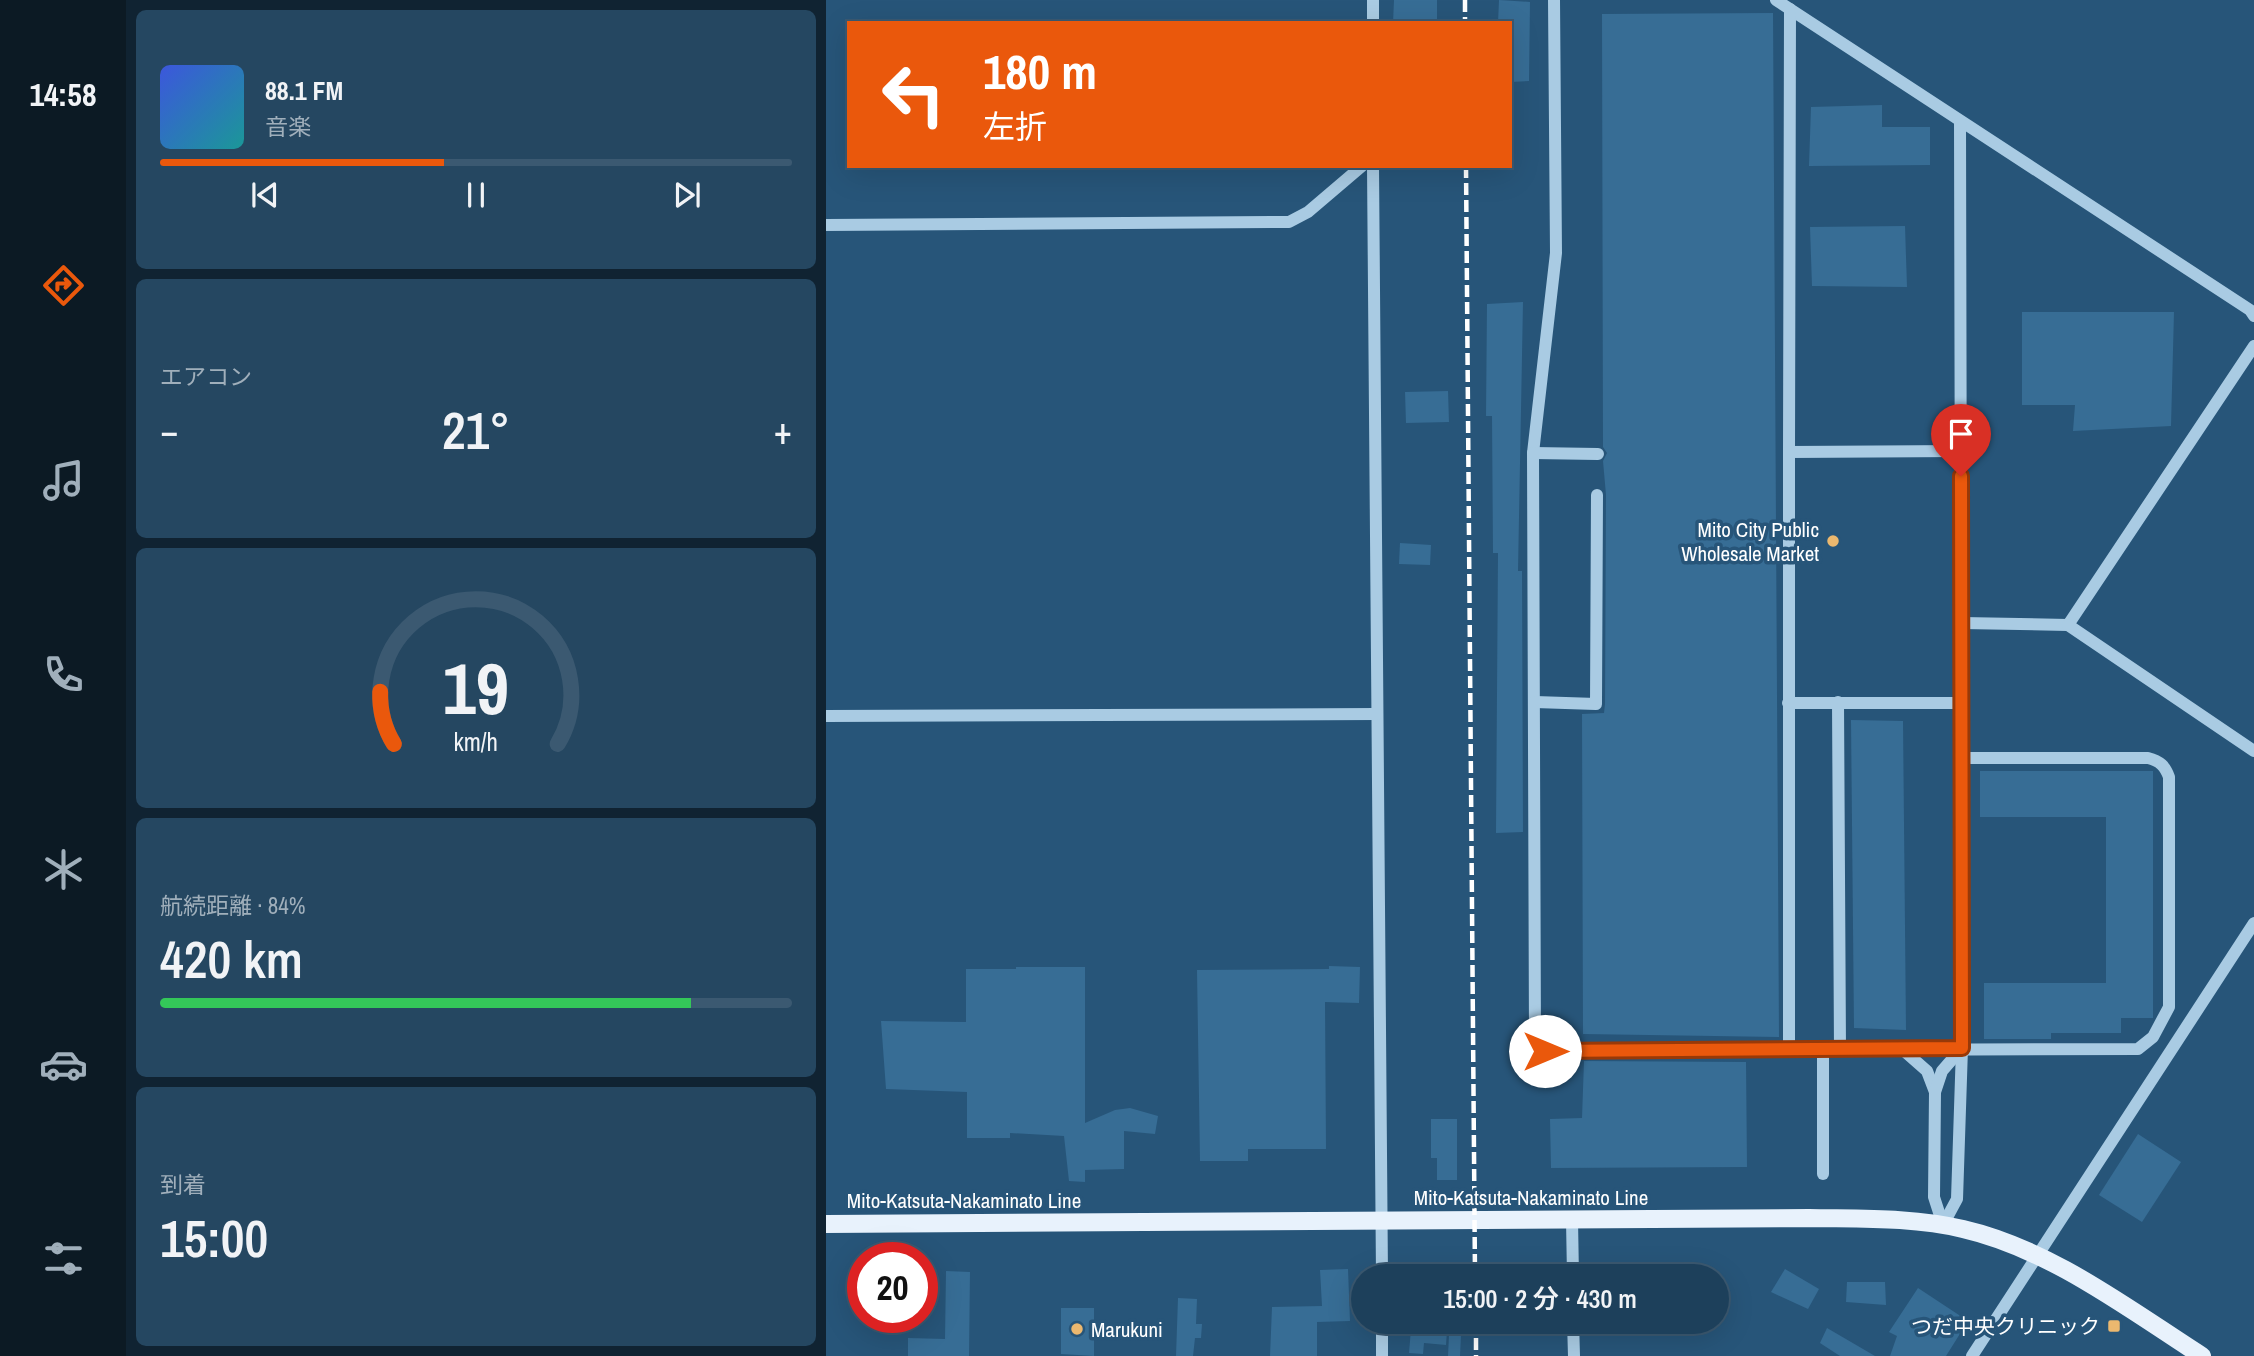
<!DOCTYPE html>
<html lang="ja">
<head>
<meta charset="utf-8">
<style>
	:root { --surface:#1d405b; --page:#254761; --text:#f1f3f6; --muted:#a0afbb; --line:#3b5971; --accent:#ea580c }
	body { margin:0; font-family:"Archivo Narrow","Noto Sans JP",sans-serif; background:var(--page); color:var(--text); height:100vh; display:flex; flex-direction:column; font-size:26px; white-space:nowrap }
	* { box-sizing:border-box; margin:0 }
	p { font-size:23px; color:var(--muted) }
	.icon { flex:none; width:38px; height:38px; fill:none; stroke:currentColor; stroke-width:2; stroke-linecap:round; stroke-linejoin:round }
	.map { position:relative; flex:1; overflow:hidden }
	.panel { display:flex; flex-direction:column; gap:10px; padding:10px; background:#102332; width:700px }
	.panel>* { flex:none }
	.top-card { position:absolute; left:21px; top:21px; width:665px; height:147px; border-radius:0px; box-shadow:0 7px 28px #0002,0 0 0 2px var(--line); background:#ea580c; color:#fff; overflow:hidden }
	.speed { position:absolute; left:21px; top:1242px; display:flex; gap:14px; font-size:35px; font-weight:700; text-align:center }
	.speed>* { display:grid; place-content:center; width:91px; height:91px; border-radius:50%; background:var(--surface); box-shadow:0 7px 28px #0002,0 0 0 2px var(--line); line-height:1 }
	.speed .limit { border:10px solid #d22; background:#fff; color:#111 }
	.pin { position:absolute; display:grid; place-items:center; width:60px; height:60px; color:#fff; margin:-72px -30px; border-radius:50% 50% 50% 0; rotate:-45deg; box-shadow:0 0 7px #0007 }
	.pin .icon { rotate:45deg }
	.me { position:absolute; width:77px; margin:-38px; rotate:90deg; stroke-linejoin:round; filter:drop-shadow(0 0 5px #0008) }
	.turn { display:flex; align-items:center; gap:24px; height:147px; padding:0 21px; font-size:32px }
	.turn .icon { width:91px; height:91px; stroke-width:2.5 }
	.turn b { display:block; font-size:49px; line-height:60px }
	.big { font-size:52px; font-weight:600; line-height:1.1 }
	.panel .tile { flex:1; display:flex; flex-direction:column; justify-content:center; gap:10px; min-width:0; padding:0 24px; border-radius:10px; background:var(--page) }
	.panel .dial { align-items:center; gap:0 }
	.dial svg { height:182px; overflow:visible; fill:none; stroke:var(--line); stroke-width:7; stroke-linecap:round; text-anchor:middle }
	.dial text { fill:var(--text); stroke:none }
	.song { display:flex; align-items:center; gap:21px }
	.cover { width:84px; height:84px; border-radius:10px; background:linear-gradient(135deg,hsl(230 70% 55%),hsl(180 70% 35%)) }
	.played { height:7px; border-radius:4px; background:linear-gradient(90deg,var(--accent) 45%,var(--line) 45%) }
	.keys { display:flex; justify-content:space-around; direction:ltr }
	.heat { display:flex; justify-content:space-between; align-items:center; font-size:38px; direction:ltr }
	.charge { height:10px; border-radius:5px; background:linear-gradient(90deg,#34c759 84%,var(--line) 0) }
	.trip { position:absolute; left:525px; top:1264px; width:378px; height:70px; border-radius:35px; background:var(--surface); box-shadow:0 7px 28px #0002,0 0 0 2px var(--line); font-weight:600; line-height:70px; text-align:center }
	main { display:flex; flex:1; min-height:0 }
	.tab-bar { display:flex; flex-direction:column; width:126px; justify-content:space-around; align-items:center; background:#0c1a24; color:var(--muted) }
	.tab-bar .icon { width:49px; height:49px }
	.tab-bar .current { color:var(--accent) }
	.tab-bar b { font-size:32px; color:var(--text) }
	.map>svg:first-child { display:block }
	.building { fill:#376d95 }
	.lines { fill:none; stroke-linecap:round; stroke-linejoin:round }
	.minor { stroke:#a9cbe3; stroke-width:12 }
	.major { stroke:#e8f2fc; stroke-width:18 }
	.rail { stroke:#fff; stroke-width:4.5; stroke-dasharray:12 5; stroke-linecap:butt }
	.route-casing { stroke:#983908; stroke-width:18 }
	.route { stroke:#ea580c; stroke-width:12 }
	.poi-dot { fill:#ebb86f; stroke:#275579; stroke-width:2.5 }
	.labels { text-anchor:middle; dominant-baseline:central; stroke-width:7; stroke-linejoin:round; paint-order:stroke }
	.poi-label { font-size:21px; fill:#fff; stroke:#275579; text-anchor:end }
	.street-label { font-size:21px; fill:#fff; stroke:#275579 }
</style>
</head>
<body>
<main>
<nav class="tab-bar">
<b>14:58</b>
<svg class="icon current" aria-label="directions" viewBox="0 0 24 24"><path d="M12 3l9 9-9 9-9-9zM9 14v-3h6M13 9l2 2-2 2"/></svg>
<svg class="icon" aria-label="music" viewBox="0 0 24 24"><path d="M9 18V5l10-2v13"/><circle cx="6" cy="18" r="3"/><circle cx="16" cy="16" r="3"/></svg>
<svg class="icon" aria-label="phone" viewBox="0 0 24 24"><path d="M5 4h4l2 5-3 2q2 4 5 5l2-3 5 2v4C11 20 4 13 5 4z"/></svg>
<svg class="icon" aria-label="climate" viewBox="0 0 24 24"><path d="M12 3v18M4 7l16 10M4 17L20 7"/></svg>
<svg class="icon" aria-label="car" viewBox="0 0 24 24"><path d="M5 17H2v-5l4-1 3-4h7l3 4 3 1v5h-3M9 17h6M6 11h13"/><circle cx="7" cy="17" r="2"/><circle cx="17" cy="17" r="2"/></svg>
<svg class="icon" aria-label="filters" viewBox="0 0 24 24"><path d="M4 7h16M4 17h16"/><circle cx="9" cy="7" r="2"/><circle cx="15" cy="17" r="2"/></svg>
</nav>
<section class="panel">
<div class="tile">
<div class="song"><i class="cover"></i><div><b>88.1 FM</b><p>音楽</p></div></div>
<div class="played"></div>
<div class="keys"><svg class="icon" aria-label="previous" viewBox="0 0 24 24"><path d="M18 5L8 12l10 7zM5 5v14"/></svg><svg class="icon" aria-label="pause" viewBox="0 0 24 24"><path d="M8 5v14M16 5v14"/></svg><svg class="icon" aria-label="next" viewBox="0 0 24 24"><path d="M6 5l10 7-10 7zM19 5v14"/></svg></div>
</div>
<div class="tile"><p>エアコン</p>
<div class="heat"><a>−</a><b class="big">21°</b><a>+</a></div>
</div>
<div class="tile dial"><svg viewBox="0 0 100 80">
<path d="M14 69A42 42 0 1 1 86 69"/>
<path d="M14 69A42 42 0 0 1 8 46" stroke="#ea580c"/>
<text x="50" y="56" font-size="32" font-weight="700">19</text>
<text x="50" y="72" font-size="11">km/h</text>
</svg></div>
<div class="tile"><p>航続距離 · 84%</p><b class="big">420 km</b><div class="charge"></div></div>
<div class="tile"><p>到着</p><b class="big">15:00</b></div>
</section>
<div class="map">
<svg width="1428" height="1356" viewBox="0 0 1428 1356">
	<rect width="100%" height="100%" fill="#275579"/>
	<!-- building -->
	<g class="building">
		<path d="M568,0H611V23H567Z"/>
		<path d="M673,0L704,2L703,81L684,82V23H672Z"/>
		<path d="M947,13L953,1037L757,1034L756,714L778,713L779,704L780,495L777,461L781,453L777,447L776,14Z"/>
		<path d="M1056,105V127H1104V165L983,166L985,107Z"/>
		<path d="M1079,226L1081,287L986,286L984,227Z"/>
		<path d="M697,302L692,571H696L697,832L670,833L672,553H667L666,416H660L661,304Z"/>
		<path d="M1196,312H1348L1345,426L1247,431L1249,405H1196Z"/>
		<path d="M622,391L623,422L580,423L579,392Z"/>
		<path d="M574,543L605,545L604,565L573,564Z"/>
		<path d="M1025,720L1077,721L1080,1030L1028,1028Z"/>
		<path d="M1154,771H1327V1018H1295V1033H1225V1039H1158V983H1280V817H1154Z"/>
		<path d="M503,966L534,967L533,1003L499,1002L500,1149H422V1161H374L371,970L503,969Z"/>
		<path d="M190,967H259V1123L289,1110L304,1108L332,1116L329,1134L298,1131V1169L259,1170V1182L243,1181L238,1136L184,1133V1138H141V1092L60,1089L55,1021L140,1022V969H190Z"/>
		<path d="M758,1061L920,1062L921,1167L725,1168L724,1119L756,1118Z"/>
		<path d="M605,1119H631V1180H611V1158H605Z"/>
		<path d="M1312,1134L1355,1162L1316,1222L1273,1195Z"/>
		<path d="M522,1269L524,1321L491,1322V1356H444L446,1307L496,1306L494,1270Z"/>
		<path d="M959,1269L993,1289L982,1309L945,1292Z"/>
		<path d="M120,1271L144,1272L143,1356H82V1338L119,1339Z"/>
		<path d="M1021,1282H1059L1060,1305L1020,1302Z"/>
		<path d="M1092,1288L1142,1321L1120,1356H1064L1071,1336L1063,1332Z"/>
		<path d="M352,1298L371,1299L370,1324H376L375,1338H369L367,1356H350Z"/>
		<path d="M235,1308H268V1356L235,1354Z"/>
		<path d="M1001,1328L1049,1356H1014L994,1343Z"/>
		<path d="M585,1329L621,1331L620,1345L598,1343L597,1354L583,1353Z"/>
		<path d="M623,1335H635L634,1356H622Z"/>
	</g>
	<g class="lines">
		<!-- minor -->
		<g class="minor">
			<path d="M547,0V23"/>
			<path d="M728,0L730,253L707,453L709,1040L712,1047L719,1051L1312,1049L1327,1037L1343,1007V777C1339,766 1334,761 1322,758H1136"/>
			<path d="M950,0L1424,310L1428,316"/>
			<path d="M547,166L556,1276"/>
			<path d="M0,225L463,222L482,212L536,166"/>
			<path d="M963,452L964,9"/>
			<path d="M707,453L772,454"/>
			<path d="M1136,623L1242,625L1428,346"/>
			<path d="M1242,625L1428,751"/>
			<path d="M709,702L770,704L771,495"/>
			<path d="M1012,702L1014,1050"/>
			<path d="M962,703H1136"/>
			<path d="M0,716L551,714"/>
			<path d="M963,1049V452L1135,451"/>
			<path d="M1076,1049L1101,1071L1109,1092"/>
			<path d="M997,1050V1174"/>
			<path d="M746,1220L747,1276"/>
			<path d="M1117,1225L1131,1199L1136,1048L1134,121"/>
			<path d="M1117,1225L1108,1197L1109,1092L1116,1071L1136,1048"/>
			<path d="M556,1321V1356"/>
			<path d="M747,1321L748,1356"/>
			<path d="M1146,1356L1428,923"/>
		</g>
		<!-- major -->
		<path class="major" d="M0,1224L983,1218C1034,1219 1087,1217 1137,1229C1224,1249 1301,1308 1376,1356"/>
		<!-- rail -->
		<g class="rail">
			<path d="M639,0V23"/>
			<path d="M640,166L649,1276"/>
			<path d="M650,1321V1356"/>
		</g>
	</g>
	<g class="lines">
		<!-- route casing -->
		<g class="route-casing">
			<path id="route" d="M719,1051L1136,1048L1135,476"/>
		</g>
		<!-- route -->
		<use href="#route" class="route"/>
	</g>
	<!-- markers -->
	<g class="poi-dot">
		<circle cx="1007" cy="541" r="7"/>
		<rect x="1281" y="1319" width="14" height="14" rx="3.5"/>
		<circle cx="251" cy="1329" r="7"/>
	</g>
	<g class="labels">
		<!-- poi labels -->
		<g class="poi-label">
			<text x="993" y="529">Mito City Public<tspan x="993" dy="24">Wholesale Market</tspan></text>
			<text x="1274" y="1326">つだ中央クリニック</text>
			<text x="265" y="1329" text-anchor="start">Marukuni</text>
		</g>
		<!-- street labels -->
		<g class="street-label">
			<text x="705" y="1197">Mito-Katsuta-Nakaminato Line</text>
			<text x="138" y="1200">Mito-Katsuta-Nakaminato Line</text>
		</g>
	</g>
</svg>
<div class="speed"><div class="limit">20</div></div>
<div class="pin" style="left:1135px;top:476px;background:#d93025"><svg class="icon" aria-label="arrive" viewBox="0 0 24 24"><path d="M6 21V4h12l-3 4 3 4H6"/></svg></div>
<svg class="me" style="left:719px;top:1051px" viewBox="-20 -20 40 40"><circle r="19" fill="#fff"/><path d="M0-13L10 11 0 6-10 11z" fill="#ea580c"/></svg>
<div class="trip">15:00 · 2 分 · 430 m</div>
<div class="top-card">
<div class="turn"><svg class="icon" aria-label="left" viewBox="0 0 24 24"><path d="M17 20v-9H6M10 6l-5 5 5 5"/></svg><div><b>180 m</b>左折</div></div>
</div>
</div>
</main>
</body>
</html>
